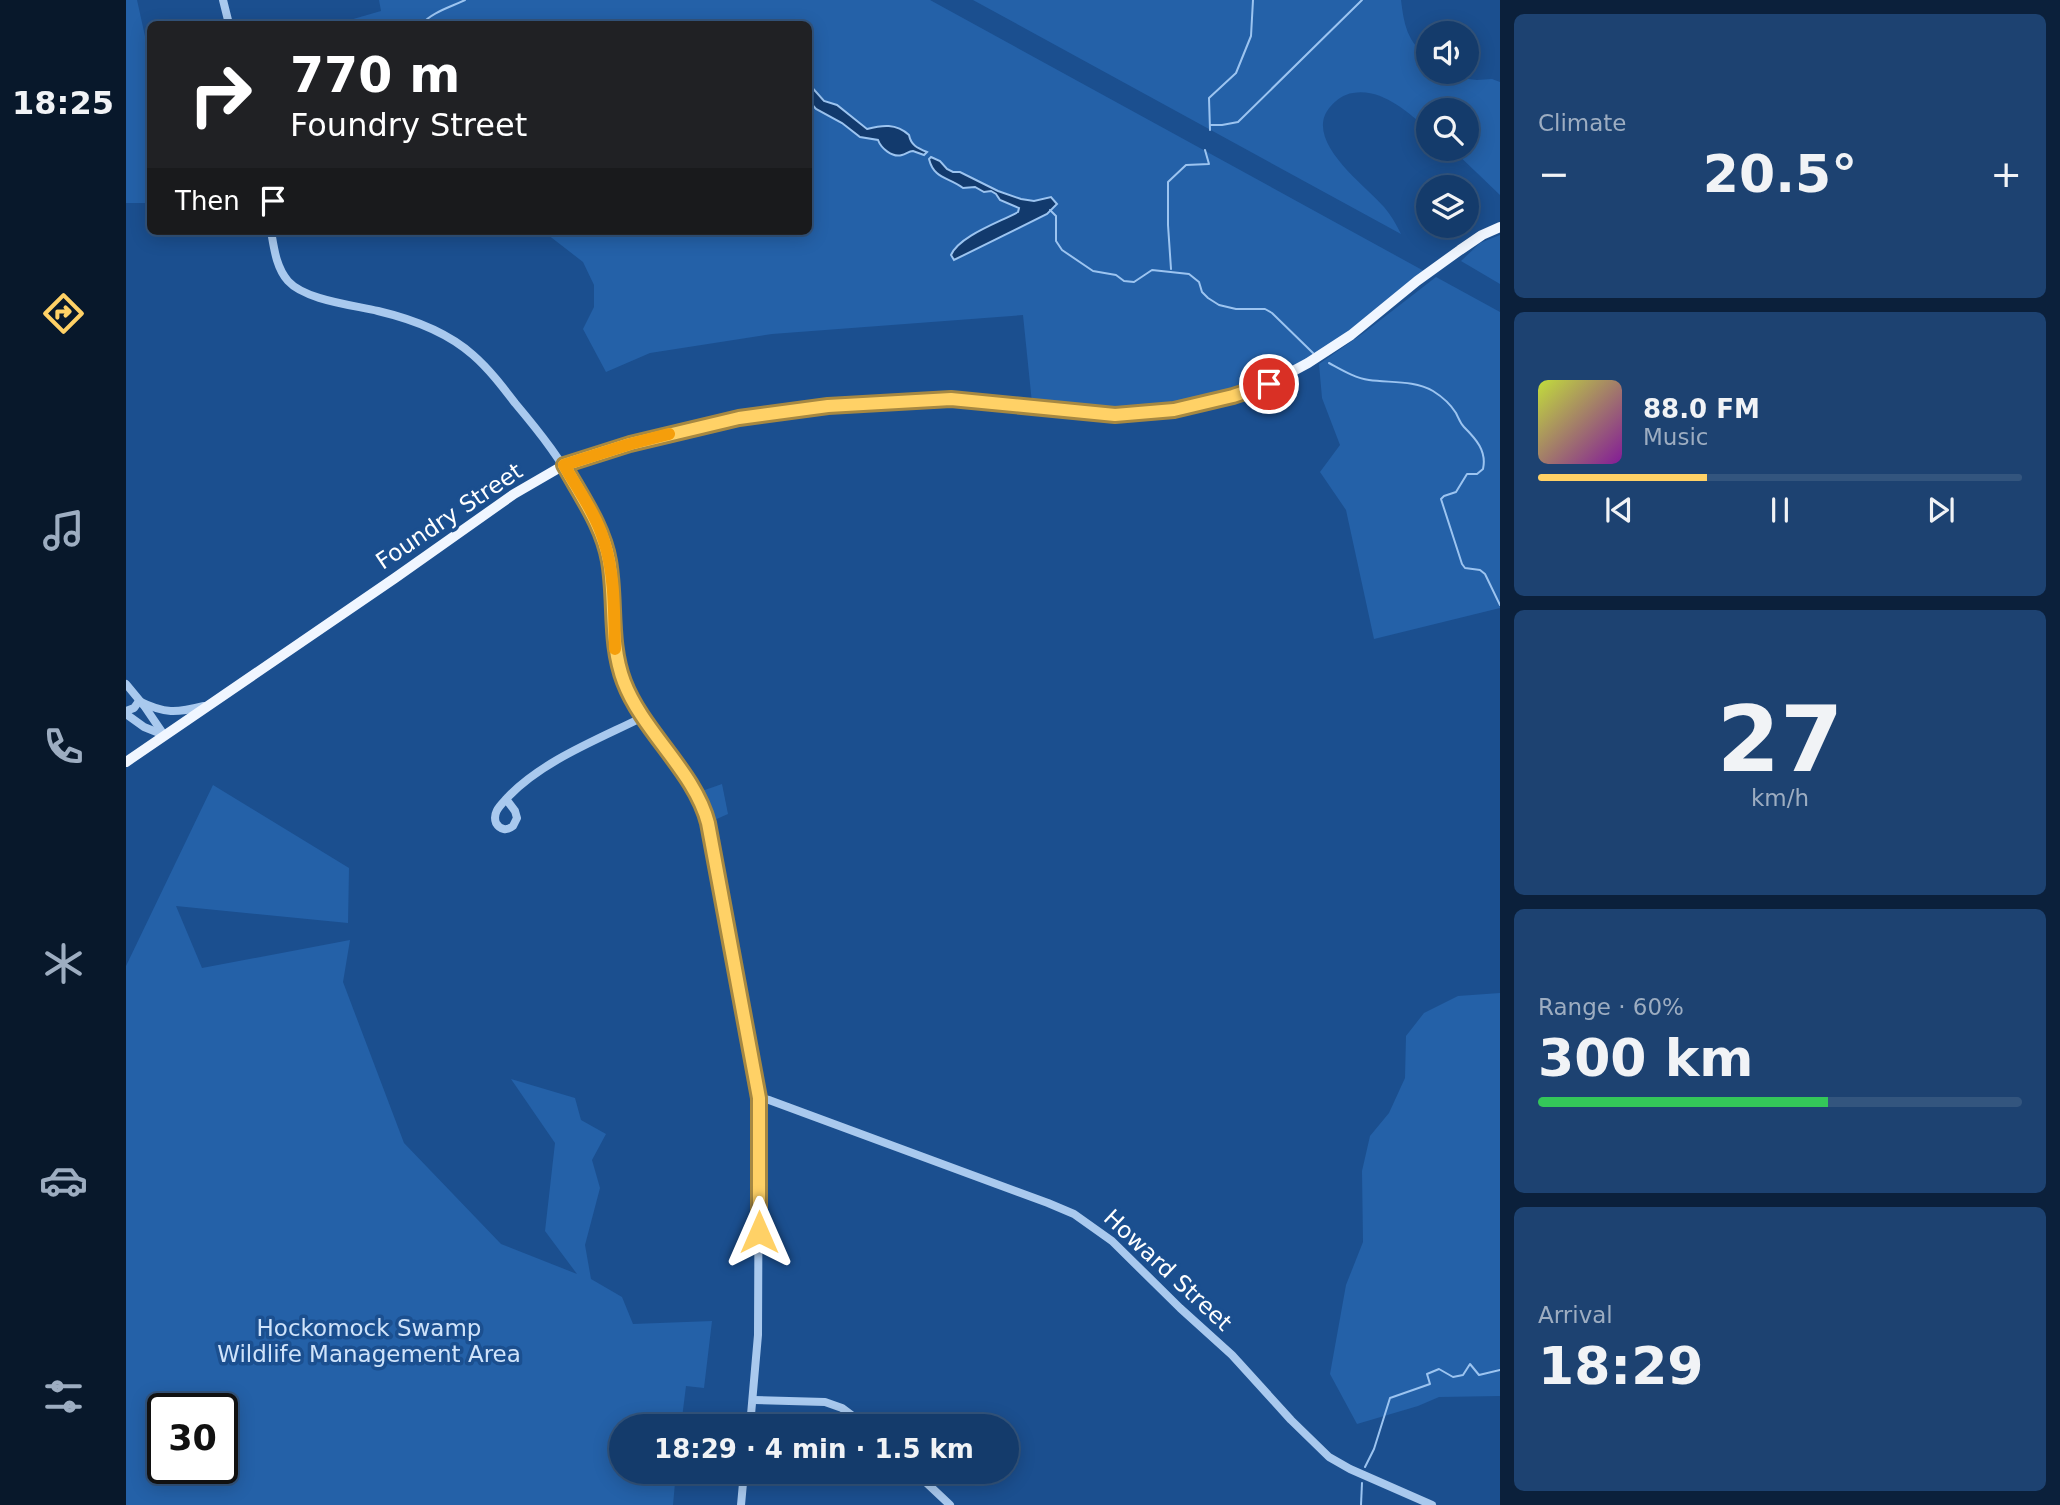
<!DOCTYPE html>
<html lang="en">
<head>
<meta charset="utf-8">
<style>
	:root { --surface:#143b6b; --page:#1d4271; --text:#f1f3f6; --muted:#9dadc1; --line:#33557e; --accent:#ffd166 }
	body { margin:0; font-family:"DejaVu Sans",sans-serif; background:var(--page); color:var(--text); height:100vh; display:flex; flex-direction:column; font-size:26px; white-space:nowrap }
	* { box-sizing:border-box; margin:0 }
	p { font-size:23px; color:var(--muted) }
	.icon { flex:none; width:38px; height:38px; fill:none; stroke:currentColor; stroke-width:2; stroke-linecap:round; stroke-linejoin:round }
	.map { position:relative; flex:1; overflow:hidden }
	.details { display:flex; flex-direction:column; gap:14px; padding:14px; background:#0b203b; width:560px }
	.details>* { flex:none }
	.guide { position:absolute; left:21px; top:21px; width:665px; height:214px; border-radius:10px; box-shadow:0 4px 18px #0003,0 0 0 2px var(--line); background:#202124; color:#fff; overflow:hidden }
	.buttons { position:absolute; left:1290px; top:21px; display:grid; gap:14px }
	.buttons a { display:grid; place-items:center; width:63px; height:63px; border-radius:50%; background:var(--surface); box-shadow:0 4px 18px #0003,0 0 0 2px var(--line); font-size:35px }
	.speed { position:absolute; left:21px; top:1393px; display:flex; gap:14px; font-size:35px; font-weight:700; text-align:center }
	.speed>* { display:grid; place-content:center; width:91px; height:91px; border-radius:50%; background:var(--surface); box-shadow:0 4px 18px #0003,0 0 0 2px var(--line); line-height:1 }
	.speed .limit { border:4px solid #111; border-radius:10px; background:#fff; color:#111 }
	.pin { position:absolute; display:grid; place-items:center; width:60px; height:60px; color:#fff; margin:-30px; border:4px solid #fff; border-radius:50%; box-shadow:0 2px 7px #0007 }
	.me { position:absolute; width:77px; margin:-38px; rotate:0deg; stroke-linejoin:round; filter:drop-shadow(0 0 5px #0008) }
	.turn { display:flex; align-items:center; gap:24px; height:147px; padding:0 28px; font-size:32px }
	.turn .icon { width:91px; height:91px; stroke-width:2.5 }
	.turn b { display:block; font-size:49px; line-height:60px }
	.then { display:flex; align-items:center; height:66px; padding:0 28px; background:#0003; gap:14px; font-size:26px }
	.big { font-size:52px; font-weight:700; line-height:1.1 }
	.details .card { flex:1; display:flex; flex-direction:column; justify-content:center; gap:10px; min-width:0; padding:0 24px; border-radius:10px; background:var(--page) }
	.details .dial { align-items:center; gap:0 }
	.dial b { font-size:91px; line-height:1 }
	.song { display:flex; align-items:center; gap:21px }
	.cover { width:84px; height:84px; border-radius:10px; background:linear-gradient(135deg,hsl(70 70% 55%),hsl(290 70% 35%)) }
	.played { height:7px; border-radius:4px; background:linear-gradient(90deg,var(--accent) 35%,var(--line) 35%) }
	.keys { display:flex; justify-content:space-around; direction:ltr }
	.heat { display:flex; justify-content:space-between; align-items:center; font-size:38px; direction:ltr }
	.charge { height:10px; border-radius:5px; background:linear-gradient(90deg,#34c759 60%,var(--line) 0) }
	.trip { position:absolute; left:483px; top:1414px; width:410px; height:70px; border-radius:35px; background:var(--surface); box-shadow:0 4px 18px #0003,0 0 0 2px var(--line); font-weight:700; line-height:70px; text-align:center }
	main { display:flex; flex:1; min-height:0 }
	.menu { display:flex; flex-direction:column; width:126px; justify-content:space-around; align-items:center; background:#08182b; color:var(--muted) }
	.menu .icon { width:49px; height:49px }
	.menu .current { color:var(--accent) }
	.menu b { font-size:32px; color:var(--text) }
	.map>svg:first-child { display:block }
	.green { fill:#2461a8; fill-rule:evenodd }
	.water { fill:#123a6d; stroke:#9cc4f0; stroke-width:2 }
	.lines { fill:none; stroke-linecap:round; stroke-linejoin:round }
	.stream { stroke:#9cc4f0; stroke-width:2 }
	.minor { stroke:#a9c9ee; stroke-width:8 }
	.major { stroke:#f0f6ff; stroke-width:10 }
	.route-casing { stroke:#a68842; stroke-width:18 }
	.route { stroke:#ffd166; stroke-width:12 }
	.slow { stroke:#f59e0b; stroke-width:12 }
	.labels { text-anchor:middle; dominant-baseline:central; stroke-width:7; stroke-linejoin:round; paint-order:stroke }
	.street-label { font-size:23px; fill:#fff; stroke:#1b4f8f }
	.park-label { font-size:23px; fill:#cfe3fa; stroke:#1b4f8f }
</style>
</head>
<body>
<main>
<nav class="menu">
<b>18:25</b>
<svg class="icon current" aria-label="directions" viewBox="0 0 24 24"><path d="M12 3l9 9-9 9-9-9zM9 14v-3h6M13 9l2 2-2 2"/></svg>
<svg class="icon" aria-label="music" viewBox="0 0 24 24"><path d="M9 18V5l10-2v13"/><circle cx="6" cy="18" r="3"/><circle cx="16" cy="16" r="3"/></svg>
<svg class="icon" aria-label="phone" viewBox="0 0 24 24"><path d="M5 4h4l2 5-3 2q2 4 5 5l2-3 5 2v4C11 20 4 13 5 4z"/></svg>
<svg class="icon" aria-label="climate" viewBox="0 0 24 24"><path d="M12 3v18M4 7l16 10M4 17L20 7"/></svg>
<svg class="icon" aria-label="car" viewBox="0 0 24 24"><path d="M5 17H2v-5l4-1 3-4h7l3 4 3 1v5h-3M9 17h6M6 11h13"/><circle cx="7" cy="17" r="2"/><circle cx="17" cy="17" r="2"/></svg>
<svg class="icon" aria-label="filters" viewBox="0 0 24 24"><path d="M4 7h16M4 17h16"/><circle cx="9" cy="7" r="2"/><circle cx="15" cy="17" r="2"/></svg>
</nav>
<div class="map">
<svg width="1374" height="1505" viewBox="0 0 1374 1505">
	<rect width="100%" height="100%" fill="#1b4f8f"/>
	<!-- green -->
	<g class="green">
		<path d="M0,0H11L24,59V203H0Z"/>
		<path d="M253,0H804L1298,271C1256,305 1214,343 1165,367C1108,396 1038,411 975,409C952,408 929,405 906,403L897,315L646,334L524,353L480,372L457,329L468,307V285L457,262L417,231H682V24H210L255,11Z"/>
		<path d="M847,0H1275C1278,24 1281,42 1302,57V72H1324L1334,78L1351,80L1366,79L1374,82V195L1326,149H1340V110H1302V129C1281,112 1256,88 1227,93C1218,94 1210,100 1204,107C1176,140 1239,185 1258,207C1265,215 1270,224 1275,234Z"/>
		<path d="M1374,235V284L1335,261L1354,243Z"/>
		<path d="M1310,277L1374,312V608L1248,639L1220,510L1194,472L1214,445L1196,398L1193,364L1239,332Z"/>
		<path d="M596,784L602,814L586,821L576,791Z"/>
		<path d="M87,785L223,868L222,923L50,906L76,968L224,940L217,982L278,1143L375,1244L451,1274L419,1231L429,1143L385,1079L449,1098L455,1120L480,1134L466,1160L474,1188L459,1245L465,1279L496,1297L507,1324L586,1321L578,1388L560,1386L555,1426H495V1472H550L547,1505H0V966ZM37,1409H96V1468H37Z"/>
		<path d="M1374,993V1396L1313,1397L1292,1406L1231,1424L1204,1374L1220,1285L1237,1242L1236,1171L1244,1136L1263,1113L1279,1078L1280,1036L1298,1013L1332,996Z"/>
	</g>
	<!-- water -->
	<g class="water">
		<path d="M683,84L698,101L711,105L741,129C756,125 770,123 783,135C785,145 791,148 801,152L798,155L787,151C783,151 780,154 776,155C766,158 755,148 752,140L734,137L716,123L690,109L683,101Z"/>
		<path d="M805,157L814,161L821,169L827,172H834L872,191L895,199L908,201L925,197L931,204L921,214L828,260L825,255C833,236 874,222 892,212L893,208L874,200L870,194L865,191L858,192L849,187L837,188C822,177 808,179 803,159Z"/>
	</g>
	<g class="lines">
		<!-- stream -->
		<g class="stream">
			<path d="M296,24C306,12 325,7 339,0"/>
			<path d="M1084,125H1096L1112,122L1236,0"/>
			<path d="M1084,130L1083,98L1110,73L1125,36L1127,0"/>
			<path d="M924,210L930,216V241L936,250L967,271L990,275L998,281L1008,282L1026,270L1063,274L1073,282L1076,292L1082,298L1093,305L1110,309H1139L1146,313L1187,353"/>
			<path d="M1045,269L1042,225V182L1060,165L1083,164L1079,150"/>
			<path d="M1203,363C1216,370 1229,378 1243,380C1264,383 1288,380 1307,391C1315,396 1325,405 1330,413C1333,419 1334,423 1338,427C1350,439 1361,451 1357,469L1351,474H1341L1330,492L1318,496L1315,499L1336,564L1339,568L1354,570L1359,574L1374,605"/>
			<path d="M1239,1467L1248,1449L1264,1398L1304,1384L1301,1374L1313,1369L1327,1377L1337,1375L1344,1364L1353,1375L1374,1370"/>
			<path d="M1235,1505L1236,1483"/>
		</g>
		<!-- minor -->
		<g class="minor">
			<path d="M97,0L103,24"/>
			<path d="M145,231C148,248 150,267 162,281C179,300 227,305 252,311C286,319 320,331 347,355C363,369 376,386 389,403C416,435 436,461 456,498C467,517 478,534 482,556C490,598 482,642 498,682C519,733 567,770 582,823L633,1098L632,1335L624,1426"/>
			<path d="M0,684L19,707L38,735"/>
			<path d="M0,711L8,708L13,701C39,714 50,713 78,706"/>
			<path d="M0,714L18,727L38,735"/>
			<path d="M380,799L389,811L391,818L387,826C381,831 374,830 370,823C366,812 375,805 382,797C416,761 473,739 517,717"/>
			<path d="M633,1098L643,1100L922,1203L948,1214L986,1241L1054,1308L1106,1355L1165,1420L1203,1457L1224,1469L1306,1505"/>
			<path d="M628,1400L699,1402L716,1408L740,1426"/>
			<path d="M789,1472L824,1505"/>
			<path d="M615,1505L618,1472"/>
		</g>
		<!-- major -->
		<path class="major" d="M0,762L269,578L388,494L438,465L504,444L613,418L702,406L825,399L989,415L1048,410L1107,396L1143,384L1182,363L1225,335L1291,281L1334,250L1356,235L1374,227"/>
	</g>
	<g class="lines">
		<!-- route casing -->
		<g class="route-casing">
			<path id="route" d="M633,1232V1098L582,823C569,772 517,732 498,682C483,643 490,601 483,561C477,526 455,496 438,465L504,444L613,418L702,406L825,399L989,415L1048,410L1107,396L1143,384"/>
		</g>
		<!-- route -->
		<use href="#route" class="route"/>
		<!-- slow -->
		<path class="slow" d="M489,649C488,614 489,575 478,541C470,514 452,490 438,465L504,444L543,434"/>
	</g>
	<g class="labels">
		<!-- street labels -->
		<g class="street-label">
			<text transform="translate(323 516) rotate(-34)">Foundry Street</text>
			<text transform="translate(1042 1270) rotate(43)">Howard Street</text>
		</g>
		<!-- park labels -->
		<g class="park-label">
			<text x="243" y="1328">Hockomock Swamp<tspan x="243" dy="26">Wildlife Management Area</tspan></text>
		</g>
	</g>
</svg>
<div class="buttons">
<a><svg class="icon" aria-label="sound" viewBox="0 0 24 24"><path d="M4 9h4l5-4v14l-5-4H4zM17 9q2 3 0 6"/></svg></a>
<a><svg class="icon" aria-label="search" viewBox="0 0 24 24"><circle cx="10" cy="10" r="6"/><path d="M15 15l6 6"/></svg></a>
<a><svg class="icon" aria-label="layers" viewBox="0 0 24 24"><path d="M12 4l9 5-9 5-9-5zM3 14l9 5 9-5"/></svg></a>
</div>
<div class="speed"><div class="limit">30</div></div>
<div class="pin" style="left:1143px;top:384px;background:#d93025"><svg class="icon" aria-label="arrive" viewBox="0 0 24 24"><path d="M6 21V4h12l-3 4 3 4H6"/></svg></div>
<svg class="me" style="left:633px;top:1232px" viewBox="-20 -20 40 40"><path d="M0-17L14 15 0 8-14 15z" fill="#ffd166" stroke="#fff" stroke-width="4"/></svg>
<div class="trip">18:29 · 4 min · 1.5 km</div>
<div class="guide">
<div class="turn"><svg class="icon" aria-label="right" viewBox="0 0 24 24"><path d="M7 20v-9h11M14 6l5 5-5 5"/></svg><div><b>770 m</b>Foundry Street</div></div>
<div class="then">Then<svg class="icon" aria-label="arrive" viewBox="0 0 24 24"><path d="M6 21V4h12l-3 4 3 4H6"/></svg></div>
</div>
</div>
<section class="details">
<div class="card"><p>Climate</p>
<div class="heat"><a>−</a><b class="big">20.5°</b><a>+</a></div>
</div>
<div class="card">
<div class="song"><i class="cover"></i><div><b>88.0 FM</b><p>Music</p></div></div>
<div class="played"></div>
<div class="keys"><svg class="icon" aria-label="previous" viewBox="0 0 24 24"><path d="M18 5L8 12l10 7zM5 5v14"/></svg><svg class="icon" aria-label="pause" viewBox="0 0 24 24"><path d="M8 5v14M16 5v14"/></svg><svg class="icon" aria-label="next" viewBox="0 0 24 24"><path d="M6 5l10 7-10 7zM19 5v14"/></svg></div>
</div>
<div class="card dial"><b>27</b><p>km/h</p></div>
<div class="card"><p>Range · 60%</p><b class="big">300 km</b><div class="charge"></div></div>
<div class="card"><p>Arrival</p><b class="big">18:29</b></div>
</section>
</main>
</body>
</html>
